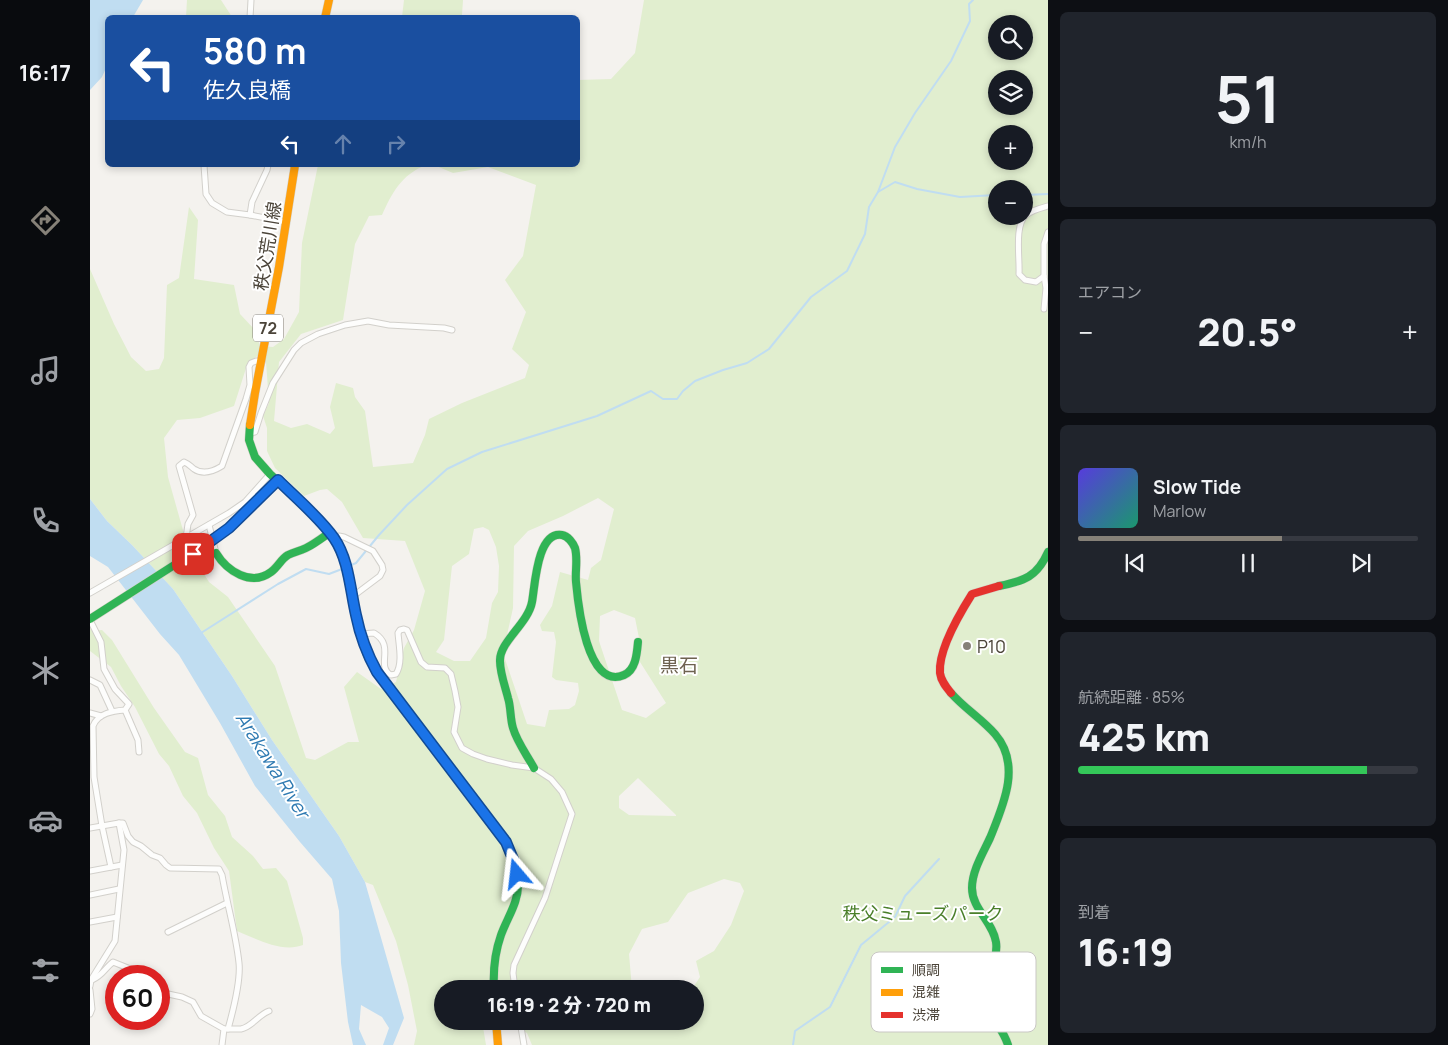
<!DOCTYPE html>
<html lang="ja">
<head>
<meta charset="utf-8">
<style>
	:root { --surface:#171b24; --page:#20242c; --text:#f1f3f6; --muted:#9ea1a6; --line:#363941; --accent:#868178 }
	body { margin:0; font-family:Manrope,"Noto Sans JP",sans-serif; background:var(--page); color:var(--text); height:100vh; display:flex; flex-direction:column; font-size:19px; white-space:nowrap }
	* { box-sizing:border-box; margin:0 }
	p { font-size:16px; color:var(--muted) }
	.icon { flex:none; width:28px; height:28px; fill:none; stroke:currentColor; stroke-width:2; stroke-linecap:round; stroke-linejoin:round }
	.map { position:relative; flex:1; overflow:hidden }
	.sheet { display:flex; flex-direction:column; gap:12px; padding:12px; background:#0d0f14; width:400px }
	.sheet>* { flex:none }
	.hud { position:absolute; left:15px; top:15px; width:475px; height:152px; border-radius:8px; box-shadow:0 2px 8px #0003; background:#1a4fa0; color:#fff; overflow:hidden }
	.fabs { position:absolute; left:898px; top:15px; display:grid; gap:10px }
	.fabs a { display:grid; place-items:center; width:45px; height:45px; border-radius:50%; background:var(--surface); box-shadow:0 2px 8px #0003; font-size:25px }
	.speed { position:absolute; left:15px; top:965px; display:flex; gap:10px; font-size:25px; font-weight:700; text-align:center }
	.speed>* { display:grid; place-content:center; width:65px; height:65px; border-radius:50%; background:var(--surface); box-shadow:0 2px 8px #0003; line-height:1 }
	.speed .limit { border:8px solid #d22; background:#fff; color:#111 }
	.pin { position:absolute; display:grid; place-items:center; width:42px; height:42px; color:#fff; margin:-21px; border-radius:10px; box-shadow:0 2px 8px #0006 }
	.me { position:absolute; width:55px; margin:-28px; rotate:343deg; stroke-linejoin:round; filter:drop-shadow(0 0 4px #0008) }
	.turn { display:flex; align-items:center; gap:18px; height:105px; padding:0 15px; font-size:22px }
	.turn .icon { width:65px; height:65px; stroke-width:2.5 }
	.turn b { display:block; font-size:35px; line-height:42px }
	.lanes { display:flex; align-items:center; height:48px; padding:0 15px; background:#0003; justify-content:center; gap:25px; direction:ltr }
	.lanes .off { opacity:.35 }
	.big { font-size:38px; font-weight:800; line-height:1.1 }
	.sheet .widget { flex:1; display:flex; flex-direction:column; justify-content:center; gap:8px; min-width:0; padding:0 18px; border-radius:8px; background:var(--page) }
	.sheet .dial { align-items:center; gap:0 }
	.dial b { font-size:65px; line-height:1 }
	.song { display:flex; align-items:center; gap:15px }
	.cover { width:60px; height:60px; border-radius:8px; background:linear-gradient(135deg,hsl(250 70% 55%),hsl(160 70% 35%)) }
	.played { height:5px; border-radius:2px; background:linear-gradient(90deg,var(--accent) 60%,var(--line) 60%) }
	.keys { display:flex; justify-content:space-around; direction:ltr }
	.heat { display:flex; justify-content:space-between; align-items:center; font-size:28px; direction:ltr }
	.charge { height:8px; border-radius:4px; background:linear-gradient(90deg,#34c759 85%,var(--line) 0) }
	.trip { position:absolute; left:344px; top:980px; width:270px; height:50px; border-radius:25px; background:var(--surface); box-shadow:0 2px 8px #0003; font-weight:800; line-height:50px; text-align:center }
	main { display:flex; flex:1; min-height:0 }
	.dock { display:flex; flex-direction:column; width:90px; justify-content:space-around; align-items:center; background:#090b0e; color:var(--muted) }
	.dock .icon { width:35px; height:35px }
	.dock .on { color:var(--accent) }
	.dock b { font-size:22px; color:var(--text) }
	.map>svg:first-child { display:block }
	.green { fill:#e1eecf; fill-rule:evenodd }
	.water { fill:#c0ddf1 }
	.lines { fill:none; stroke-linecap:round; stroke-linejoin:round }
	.stream { stroke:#c0ddf1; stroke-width:2 }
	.street-casing { stroke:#d2d0cb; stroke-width:7 }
	.fast-casing { stroke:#d3cfc5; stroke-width:9 }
	.slow-casing { stroke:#d3cfc5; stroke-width:9 }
	.jam-casing { stroke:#d3cfc5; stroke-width:9 }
	.street { stroke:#fdfdfc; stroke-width:5 }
	.fast { stroke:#30b455; stroke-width:8 }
	.slow { stroke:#ff9f0a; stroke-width:8 }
	.jam { stroke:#e5322d; stroke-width:8 }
	.fast-bridge-casing { stroke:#d3cfc5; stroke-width:9; stroke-linecap:butt }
	.fast-bridge { stroke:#30b455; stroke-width:8 }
	.route-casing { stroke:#114b97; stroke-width:12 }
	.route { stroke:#1a73e8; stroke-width:9 }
	.poi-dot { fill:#868178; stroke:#fff; stroke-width:2 }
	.labels { text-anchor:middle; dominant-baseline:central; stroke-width:4; stroke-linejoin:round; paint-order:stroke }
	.shield { fill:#fff; stroke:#817c74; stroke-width:1 }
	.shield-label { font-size:16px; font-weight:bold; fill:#4b4439 }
	.street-label { font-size:18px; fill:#4b4439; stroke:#fff }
	.poi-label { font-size:18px; fill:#4b4439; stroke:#fff; text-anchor:start }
	.park-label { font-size:18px; fill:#4a7f2a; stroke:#fff }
	.neighbourhood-label { font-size:19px; fill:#6e6250; stroke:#fff }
	.water-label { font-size:19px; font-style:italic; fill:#2e7ab2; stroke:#fff }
	.key { fill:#fff; stroke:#c9c7c4; stroke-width:1 }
	.key-label { font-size:14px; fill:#4b4439 }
</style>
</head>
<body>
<main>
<nav class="dock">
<b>16:17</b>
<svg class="icon on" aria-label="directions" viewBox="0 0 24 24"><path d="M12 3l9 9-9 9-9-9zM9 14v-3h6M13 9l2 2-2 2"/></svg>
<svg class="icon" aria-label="music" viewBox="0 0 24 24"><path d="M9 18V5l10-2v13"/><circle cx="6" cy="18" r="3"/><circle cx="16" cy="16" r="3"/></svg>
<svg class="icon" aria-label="phone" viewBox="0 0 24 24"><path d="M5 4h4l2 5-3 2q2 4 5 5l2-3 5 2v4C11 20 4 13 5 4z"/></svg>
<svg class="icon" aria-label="climate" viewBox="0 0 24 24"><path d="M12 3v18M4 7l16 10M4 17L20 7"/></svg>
<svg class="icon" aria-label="car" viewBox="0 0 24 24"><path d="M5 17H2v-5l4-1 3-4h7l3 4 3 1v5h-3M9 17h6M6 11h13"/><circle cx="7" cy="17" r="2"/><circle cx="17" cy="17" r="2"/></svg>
<svg class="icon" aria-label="filters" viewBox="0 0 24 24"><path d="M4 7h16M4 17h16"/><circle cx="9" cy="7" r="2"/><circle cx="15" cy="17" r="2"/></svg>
</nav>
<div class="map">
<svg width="958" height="1045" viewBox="0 0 958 1045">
	<rect width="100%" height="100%" fill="#f4f2ee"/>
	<!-- green -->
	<g class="green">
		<path d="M97,0H131L142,17H96Z"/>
		<path d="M314,0H373L372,15L371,18L312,17Z"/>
		<path d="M554,0H958V1045H442L437,1033L414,1021H605V989H602L610,977L606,961L624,951L641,925L654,891L650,883L634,879L598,893L578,922L552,929L539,954L542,989H352V1021H392L396,1045H324L327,1031L318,985L306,941L283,885L275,882L249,836L182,740L142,676L83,589L42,545L17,521L0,499V269L24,324L41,357L56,371L69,369L74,358L77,285L89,278L99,207L108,220L104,279L144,285L150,314L165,330L170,346L183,347L194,339L209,312L212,243L228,165H336C311,175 302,193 292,215L279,216L265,244L253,320L211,334L189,362L184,421L201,428L217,424L240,434L245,428L240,407L246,383L263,388L265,397L275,411L283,467L323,463L335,435L339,419L372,403L435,378L439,365L422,349L436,312L415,280L433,256L446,185L398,167L363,173L344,165H488V80L521,79L545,53ZM906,24H934V51H906ZM906,79H934V106H906ZM906,134H934V161H906ZM906,189H934V216H906ZM169,355L176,362L179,403L173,416L177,428V451L185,468L214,496L230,490L237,489L252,502L273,538L315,541L335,591L324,630L314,648L306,682L291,689L267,672L254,687L269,742H258L225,760L216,758L185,666L138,597L119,582L98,548L78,477L74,438L87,420L110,418L144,406L158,362ZM508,498L524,509L511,560L501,568L498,580L470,572L462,606L450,625L452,631L464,632L466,642L462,677L466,680L488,683L489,691L485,705L479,709L459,710L455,727L437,724L413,653L423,608L424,546L438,531L473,516ZM393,527L399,530L406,547L409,566L408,592L402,603L396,638L380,661H364L346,652L354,640L362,566L379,554L384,529ZM524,610L545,618L549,638L550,662L576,703L556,718L532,710L509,641L510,616ZM548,778L586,815V816L539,815L529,808V796Z"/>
		<path d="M0,627L2,631L12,630L22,640L64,708L95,752L108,758L118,795L135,816L142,837L163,856L173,869L186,868L197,881L213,938V945C192,953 167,939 147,931L139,871L124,848L107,813L93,796L79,766L69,754L45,707L31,686L21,667L0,651Z"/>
	</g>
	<!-- water -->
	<g class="water">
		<path d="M0,0H53L43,17L18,18L17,66L12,77L0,90Z"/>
		<path d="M0,499L17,521L42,545L83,589L142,676L182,740L249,836L275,882L314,1018L303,1045H293L299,1028L292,1017L271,1005L269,1029L276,1045H263L258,1022L251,963L249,911L242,879L210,842L165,786L130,723L89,655L70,634L18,567L0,556Z"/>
	</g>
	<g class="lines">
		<!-- stream -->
		<g class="stream">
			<path d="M788,192L805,182L827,189L870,197L906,195"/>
			<path d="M934,195L958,194"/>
			<path d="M259,566L266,563L289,535L317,505L357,469L392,452L507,416L561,391L573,399H587L593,391L605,381L633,370L657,363L679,349L721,297L757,271L775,234L779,207L788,192L805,147L825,113L861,61L880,21L879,4L883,0"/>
			<path d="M111,633L188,584L216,569L239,574L252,569"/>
			<path d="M703,1045L705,1031L740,1007L771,945L805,917L815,896L849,859"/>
		</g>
		<!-- street casing -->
		<g class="street-casing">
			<g id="street">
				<path d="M160,18L161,0"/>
				<path d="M114,165L116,194L122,203L137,212L160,215L196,222"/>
				<path d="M160,215L162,202L177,170L178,165"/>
				<path d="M954,276L946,282L935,280L929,274C930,259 924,225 936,215C942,210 951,208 958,206"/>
				<path d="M954,309L956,288L954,276V244L958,232"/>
				<path d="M159,433L165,432L171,413L183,383L204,350L211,343L228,334L255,325L278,321L299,325L354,328L362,330"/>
				<path d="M119,525L126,553"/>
				<path d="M96,538L98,524L103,515L89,466L94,462C99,464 100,466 104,469C113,475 124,471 132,466L156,399L160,385L159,367L161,363L166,361L172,362"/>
				<path d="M244,538L249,536L254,537L283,551L292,565L293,570L290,576L262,597"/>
				<path d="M0,593L139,513L155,502L180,474"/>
				<path d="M0,620L11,642L14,669L25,689L39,704L35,710C23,711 8,713 3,726L4,777L12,826L21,867"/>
				<path d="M270,634L284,633C306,646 285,666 301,675L306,674C313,663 309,646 308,633L310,630L314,629L317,630L331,662L337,667L355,668L361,674L365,691L368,707L364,732L372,748L383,754L397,759L422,765L444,768L461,779L472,792L482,814L455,898L424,965L423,973L425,989"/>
				<path d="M0,680L10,685L22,711"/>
				<path d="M35,710L48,740L49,752"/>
				<path d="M0,713L11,716"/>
				<path d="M29,823H33L38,836L43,842L51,846L62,855L70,858L76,865L80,868L129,869L132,875C137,904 146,934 149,963C151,981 143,1011 138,1029H134"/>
				<path d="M0,828L29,823L34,850L25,941L1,980L0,986"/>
				<path d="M0,871L32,865"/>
				<path d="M0,895L29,889"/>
				<path d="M0,922L27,917"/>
				<path d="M78,932L137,903"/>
				<path d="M2,980C13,975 14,969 23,962L38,968L45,976"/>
				<path d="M0,990L2,1009L0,1014"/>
				<path d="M69,992L92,997L103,1002L111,1016L134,1029L132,1045"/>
				<path d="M430,1021L434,1045"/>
				<path d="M138,1029C142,1029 146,1029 151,1029C162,1027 168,1015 179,1011"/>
			</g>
		</g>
		<!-- fast casing -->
		<g class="fast-casing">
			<g id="fast">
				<path d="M160,425L159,440L165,457L180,474L219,510L244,538L254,561L270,634L277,655L287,672L416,842C421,855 427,869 428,883C429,902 417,918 411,935C405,952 403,971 404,989"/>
				<path d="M172,497L188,480"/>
				<path d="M126,553C137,571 161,587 181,572C188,567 191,559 198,555C204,552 210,551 216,548C224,544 232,538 239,533"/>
				<path d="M909,586C934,581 947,577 958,552"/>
				<path d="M861,693C874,708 892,719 905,734C932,765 913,806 900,838C893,853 882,871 882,888C882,909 903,922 906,942C909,962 892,978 895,997C897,1014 913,1028 918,1045"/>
				<path d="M444,768C437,755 427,742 423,728C420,718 421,707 418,698C415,686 410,673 410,661C409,642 438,624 442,602C445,586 447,531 472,535C478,536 483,543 485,548C488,559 485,571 486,582C488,604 497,691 534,675C546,670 547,653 548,642"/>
			</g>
		</g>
		<!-- slow casing -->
		<g class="slow-casing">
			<g id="slow">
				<path d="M235,18L239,0"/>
				<path d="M160,425L165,393L189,267L205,165"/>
				<path d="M406,1021L408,1045"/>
			</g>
		</g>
		<!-- jam casing -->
		<g class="jam-casing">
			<path id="jam" d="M861,693C856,687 851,681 850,673C848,650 870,613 882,594L909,586"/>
		</g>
		<!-- street -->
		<use href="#street" class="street"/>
		<!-- fast -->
		<use href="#fast" class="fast"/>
		<!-- slow -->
		<use href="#slow" class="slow"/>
		<!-- jam -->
		<use href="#jam" class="jam"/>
		<!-- fast-bridge casing -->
		<g class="fast-bridge-casing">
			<path id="fast-bridge" d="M0,619L128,537L172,497"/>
		</g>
		<!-- fast-bridge -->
		<use href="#fast-bridge" class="fast-bridge"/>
	</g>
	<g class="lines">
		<!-- route casing -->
		<g class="route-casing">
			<path id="route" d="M103,554L139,528L188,480C206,498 229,517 244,538C259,560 260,589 266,615C270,635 277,654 287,672L416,842L425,864L427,874"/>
		</g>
		<!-- route -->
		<use href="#route" class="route"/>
	</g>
	<!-- markers -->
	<circle class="poi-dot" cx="877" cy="646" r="5"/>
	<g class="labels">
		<!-- shield labels -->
		<rect class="shield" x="163" y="314.5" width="30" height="27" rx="4"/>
		<g class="shield-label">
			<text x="178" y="328">72</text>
		</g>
		<!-- street labels -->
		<g class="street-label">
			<text transform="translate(177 246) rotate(-81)">秩父荒川線</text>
		</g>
		<!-- poi labels -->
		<g class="poi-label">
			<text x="887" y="646">P10</text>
		</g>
		<!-- park labels -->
		<g class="park-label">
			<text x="833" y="913">秩父ミューズパーク</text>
		</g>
		<!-- neighbourhood labels -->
		<g class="neighbourhood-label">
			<text x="589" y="665">黒石</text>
		</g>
		<!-- water labels -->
		<g class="water-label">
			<text transform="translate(183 765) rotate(58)">Arakawa River</text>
		</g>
	</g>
	<!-- legend -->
	<rect x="781" y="952" width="165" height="80" rx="8" class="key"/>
	<rect x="791" y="967" width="22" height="6" fill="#30b455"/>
	<rect x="791" y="989" width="22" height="7" fill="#ff9f0a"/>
	<rect x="791" y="1012" width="22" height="6" fill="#e5322d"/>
	<g class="key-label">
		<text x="822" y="975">順調</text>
		<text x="822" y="997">混雑</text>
		<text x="822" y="1020">渋滞</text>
	</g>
</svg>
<div class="fabs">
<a><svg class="icon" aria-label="search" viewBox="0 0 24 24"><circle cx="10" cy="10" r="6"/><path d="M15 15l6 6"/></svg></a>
<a><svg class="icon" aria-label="layers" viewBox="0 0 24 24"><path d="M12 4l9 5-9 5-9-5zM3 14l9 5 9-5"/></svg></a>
<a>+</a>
<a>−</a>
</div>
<div class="speed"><div class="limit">60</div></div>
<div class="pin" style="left:103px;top:554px;background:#d93025"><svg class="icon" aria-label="arrive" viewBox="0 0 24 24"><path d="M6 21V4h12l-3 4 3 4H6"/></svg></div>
<svg class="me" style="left:427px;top:874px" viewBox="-20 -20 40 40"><path d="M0-17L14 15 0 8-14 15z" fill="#1a73e8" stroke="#fff" stroke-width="4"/></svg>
<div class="trip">16:19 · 2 分 · 720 m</div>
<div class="hud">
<div class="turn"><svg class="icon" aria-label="left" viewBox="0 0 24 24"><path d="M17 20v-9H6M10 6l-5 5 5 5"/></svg><div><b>580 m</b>佐久良橋</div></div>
<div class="lanes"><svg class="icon" aria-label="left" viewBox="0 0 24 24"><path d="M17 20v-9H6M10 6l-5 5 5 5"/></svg><svg class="icon off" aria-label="ahead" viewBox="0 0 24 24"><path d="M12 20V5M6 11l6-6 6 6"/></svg><svg class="icon off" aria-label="right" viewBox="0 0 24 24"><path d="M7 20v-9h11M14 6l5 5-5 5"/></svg></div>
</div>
</div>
<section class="sheet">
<div class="widget dial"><b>51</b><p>km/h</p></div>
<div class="widget"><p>エアコン</p>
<div class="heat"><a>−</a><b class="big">20.5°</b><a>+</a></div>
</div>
<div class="widget">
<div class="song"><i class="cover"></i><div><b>Slow Tide</b><p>Marlow</p></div></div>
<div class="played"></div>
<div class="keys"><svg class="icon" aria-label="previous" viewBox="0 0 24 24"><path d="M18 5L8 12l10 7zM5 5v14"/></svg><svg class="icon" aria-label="pause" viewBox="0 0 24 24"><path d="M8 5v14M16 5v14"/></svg><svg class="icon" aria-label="next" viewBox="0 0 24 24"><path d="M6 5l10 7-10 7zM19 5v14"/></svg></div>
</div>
<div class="widget"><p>航続距離 · 85%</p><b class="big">425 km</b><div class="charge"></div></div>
<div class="widget"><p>到着</p><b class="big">16:19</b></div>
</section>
</main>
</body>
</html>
